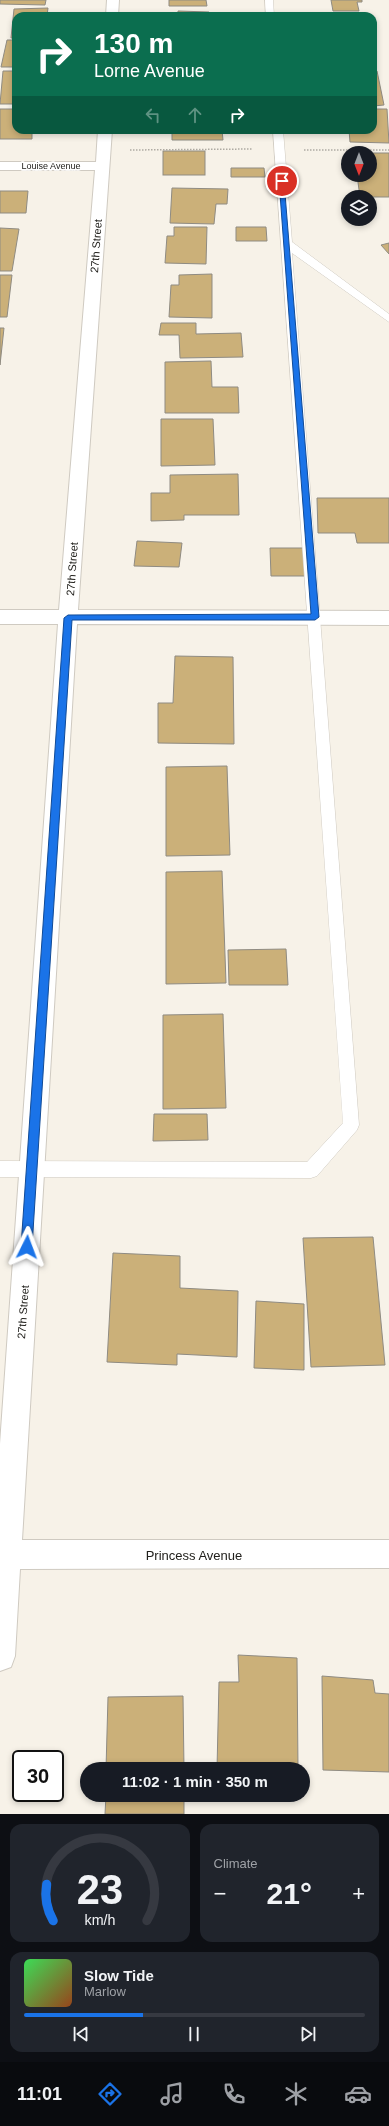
<!DOCTYPE html>
<html lang="en">
<head>
<meta charset="utf-8">
<style>
	:root { --surface:#171b24; --page:#20242c; --text:#f1f3f6; --muted:#9ea1a6; --line:#363941; --accent:#1a73e8 }
	body { margin:0; font-family:Arial,sans-serif; background:var(--page); color:var(--text); height:100vh; display:flex; flex-direction:column; font-size:15px; white-space:nowrap }
	* { box-sizing:border-box; margin:0 }
	p { font-size:13px; color:var(--muted) }
	.icon { flex:none; width:22px; height:22px; fill:none; stroke:currentColor; stroke-width:2; stroke-linecap:round; stroke-linejoin:round }
	.map { position:relative; height:1814px; overflow:hidden }
	.side { display:flex; flex-direction:column; gap:10px; padding:10px; background:#0d0f14; flex:1 }
	.side>* { flex:none }
	.banner { position:absolute; left:12px; top:12px; width:365px; height:122px; border-radius:12px; box-shadow:0 2px 6px #0003; background:#0b6e4f; color:#fff; overflow:hidden }
	.needle { width:26px; rotate:180deg }
	.controls { position:absolute; left:341px; top:146px; display:grid; gap:8px }
	.controls a { display:grid; place-items:center; width:36px; height:36px; border-radius:50%; background:var(--surface); box-shadow:0 2px 6px #0003; font-size:20px }
	.speed { position:absolute; left:12px; top:1750px; display:flex; gap:8px; font-size:20px; font-weight:700; text-align:center }
	.speed>* { display:grid; place-content:center; width:52px; height:52px; border-radius:50%; background:var(--surface); box-shadow:0 2px 6px #0003; line-height:1 }
	.speed .limit { border:2px solid #111; border-radius:6px; background:#fff; color:#111 }
	.pin { position:absolute; display:grid; place-items:center; width:34px; height:34px; color:#fff; margin:-17px; border:2px solid #fff; border-radius:50%; box-shadow:0 1px 4px #0007 }
	.me { position:absolute; width:44px; margin:-22px; rotate:3deg; stroke-linejoin:round; filter:drop-shadow(0 0 3px #0008) }
	.turn { display:flex; align-items:center; gap:14px; height:84px; padding:0 16px; font-size:18px }
	.turn .icon { width:52px; height:52px; stroke-width:2.5 }
	.turn b { display:block; font-size:28px; line-height:34px }
	.lanes { display:flex; align-items:center; height:38px; padding:0 16px; background:#0003; justify-content:center; gap:20px; direction:ltr }
	.lanes .off { opacity:.35 }
	.big { font-size:30px; font-weight:800; line-height:1.1 }
	.side .tile { flex:1; display:flex; flex-direction:column; justify-content:center; gap:6px; min-width:0; padding:0 14px; border-radius:12px; background:var(--page) }
	.side .dial { align-items:center; gap:0 }
	.dial svg { height:104px; overflow:visible; fill:none; stroke:var(--line); stroke-width:7; stroke-linecap:round; text-anchor:middle }
	.dial text { fill:var(--text); stroke:none }
	.song { display:flex; align-items:center; gap:12px }
	.cover { width:48px; height:48px; border-radius:6px; background:linear-gradient(135deg,hsl(130 70% 55%),hsl(20 70% 35%)) }
	.played { height:4px; border-radius:2px; background:linear-gradient(90deg,var(--accent) 35%,var(--line) 35%) }
	.keys { display:flex; justify-content:space-around; direction:ltr }
	.heat { display:flex; justify-content:space-between; align-items:center; font-size:22px; direction:ltr }
	.side .tiles { flex:1; display:grid; gap:10px; grid-template-columns:1fr 1fr }
	.tile:last-child { grid-column:span 2 }
	.trip { position:absolute; left:80px; top:1762px; width:230px; height:40px; border-radius:20px; background:var(--surface); box-shadow:0 2px 6px #0003; font-weight:800; line-height:40px; text-align:center }
	.tab-bar { display:flex; height:64px; justify-content:space-around; align-items:center; background:#090b0e; color:var(--muted) }
	.tab-bar .icon { width:28px; height:28px }
	.tab-bar .selected { color:var(--accent) }
	.tab-bar b { font-size:18px; color:var(--text) }
	.map>svg:first-child { display:block }
	.building { fill:#cbb079; stroke:#8f8b82 }
	.lines { fill:none; stroke-linecap:round; stroke-linejoin:round }
	.service-casing { stroke:#cfcac1; stroke-width:1 }
	.minor-casing { stroke:#cfcac1; stroke-width:2 }
	.path { stroke:#aeaaa2; stroke-width:1.5; stroke-dasharray:1.5 1.5; stroke-linecap:butt }
	.service { fill:#fff; fill-rule:evenodd }
	.minor { fill:#fff; fill-rule:evenodd }
	.route { fill:#1a73e8; stroke:#114b97 }
	.labels { text-anchor:middle; dominant-baseline:central; stroke-width:3.5; stroke-linejoin:round; paint-order:stroke }
	.far-street-label { font-size:9px; fill:#22211d; stroke:#fff }
	.street-label { font-size:11px; fill:#22211d; stroke:#fff }
	.near-street-label { font-size:13px; fill:#22211d; stroke:#fff }
</style>
</head>
<body>
<div class="map">
<svg width="389" height="1814" viewBox="0 0 389 1814">
	<rect width="100%" height="100%" fill="#f7f2e8"/>
	<!-- building -->
	<g class="building">
		<path d="M0,0H46L45,5L0,4Z"/>
		<path d="M169,0H206L207,6H169Z"/>
		<path d="M331,0H362V2H357L359,11H333Z"/>
		<path d="M48,8L47,16H16V38H11L14,9Z"/>
		<path d="M178,11L209,12L208,16H178Z"/>
		<path d="M7,40H16V67H1Z"/>
		<path d="M3,71H16V104H0Z"/>
		<path d="M373,71H377L384,105L373,106Z"/>
		<path d="M0,109H16V130H32V139H0Z"/>
		<path d="M373,109H387L389,143L350,142L349,130H373Z"/>
		<path d="M172,130H222L223,140H172Z"/>
		<rect x="163" y="151" width="42" height="24"/>
		<path d="M355,153H389V197H360L357,175H370V153Z"/>
		<path d="M231,168H264L265,177H231Z"/>
		<path d="M172,188L228,189L227,204H216L214,224L170,223Z"/>
		<path d="M0,191H28L26,213H0Z"/>
		<path d="M174,227H207L206,264L165,263L167,236H174Z"/>
		<path d="M236,227H266L267,241H236Z"/>
		<path d="M0,228L19,229L12,271H0Z"/>
		<path d="M389,243V254L381,245Z"/>
		<path d="M212,274V318L169,317L171,285H179V275Z"/>
		<path d="M0,275H12L7,317H0Z"/>
		<path d="M161,323H196V334L241,333L243,357L180,358L179,335H159Z"/>
		<path d="M0,328H4L0,365Z"/>
		<path d="M211,361L212,387H238L239,413H165V362Z"/>
		<path d="M161,419H213L215,465L161,466Z"/>
		<path d="M238,474L239,515H184V520L151,521V493H170V475Z"/>
		<path d="M317,498H389V543H357L355,533H318Z"/>
		<path d="M137,541L182,543L179,567L134,566Z"/>
		<path d="M270,548H303L305,576H271Z"/>
		<path d="M175,656L233,657L234,744L158,743V703H173Z"/>
		<path d="M227,766L230,855L166,856V767Z"/>
		<path d="M222,871L226,983L166,984V872Z"/>
		<path d="M286,949L288,985H229L228,950Z"/>
		<path d="M223,1014L226,1108L163,1109V1015Z"/>
		<path d="M154,1114H207L208,1140L153,1141Z"/>
		<path d="M373,1237L385,1365L311,1367L303,1238Z"/>
		<path d="M113,1253L180,1256V1288L238,1291L237,1357L177,1354V1365L107,1362Z"/>
		<path d="M256,1301L304,1304V1370L254,1368Z"/>
		<path d="M238,1655L297,1658L298,1769H217L219,1682H239Z"/>
		<path d="M322,1676L373,1680L375,1693L389,1694V1772L323,1770Z"/>
		<path d="M183,1696L184,1769H106L108,1697Z"/>
		<path d="M106,1795H184V1814H105Z"/>
	</g>
	<g class="lines">
		<!-- service casing -->
		<g class="service-casing">
			<g id="service">
				<path d="M265,0H273L274,16H266Z"/>
				<path d="M273,130H283L292,242L389,314V322L292,253L359,1125L357,1130L317,1176L311,1178L0,1177V1161L307,1162L343,1123Z"/>
			</g>
		</g>
		<!-- minor casing -->
		<g class="minor-casing">
			<g id="minor">
				<path d="M107,0H119L118,16H106Z"/>
				<path d="M98,130H112L78,610L389,611V625L77,624L22,1540H389V1568L20,1569L15,1656L11,1667L0,1671V1444L58,624H0V610H59L95,170H0V162H96Z"/>
			</g>
		</g>
		<!-- path -->
		<g class="path">
			<path d="M130,150L253,149"/>
			<path d="M304,150H389"/>
		</g>
		<!-- service -->
		<use href="#service" class="service"/>
		<!-- minor -->
		<use href="#minor" class="minor"/>
	</g>
	<!-- route -->
	<path class="route" d="M279,180L284,181L319,617L315,620H72L32,1247L30,1251L27,1252L23,1251L21,1247L64,618L68,615L311,614Z"/>
	<g class="labels">
		<!-- far-street labels -->
		<g class="far-street-label">
			<text x="51" y="166">Louise Avenue</text>
		</g>
		<!-- street labels -->
		<g class="street-label">
			<text transform="translate(96 246) rotate(-86)">27th Street</text>
			<text transform="translate(72 569) rotate(-86)">27th Street</text>
			<text transform="translate(23 1312) rotate(-86)">27th Street</text>
		</g>
		<!-- near-street labels -->
		<g class="near-street-label">
			<text x="194" y="1555">Princess Avenue</text>
		</g>
	</g>
</svg>
<div class="controls">
<a><svg class="needle" viewBox="-14 -14 28 28"><path d="M0-13l5 13h-10z" fill="#e53935"/><path d="M0 13l5-13h-10z" fill="#9ea1a6"/></svg></a>
<a><svg class="icon" aria-label="layers" viewBox="0 0 24 24"><path d="M12 4l9 5-9 5-9-5zM3 14l9 5 9-5"/></svg></a>
</div>
<div class="speed"><div class="limit">30</div></div>
<div class="pin" style="left:282px;top:181px;background:#d93025"><svg class="icon" aria-label="arrive" viewBox="0 0 24 24"><path d="M6 21V4h12l-3 4 3 4H6"/></svg></div>
<svg class="me" style="left:27px;top:1247px" viewBox="-20 -20 40 40"><path d="M0-17L14 15 0 8-14 15z" fill="#1a73e8" stroke="#fff" stroke-width="4"/></svg>
<div class="trip">11:02 · 1 min · 350 m</div>
<div class="banner">
<div class="turn"><svg class="icon" aria-label="right" viewBox="0 0 24 24"><path d="M7 20v-9h11M14 6l5 5-5 5"/></svg><div><b>130 m</b>Lorne Avenue</div></div>
<div class="lanes"><svg class="icon off" aria-label="left" viewBox="0 0 24 24"><path d="M17 20v-9H6M10 6l-5 5 5 5"/></svg><svg class="icon off" aria-label="ahead" viewBox="0 0 24 24"><path d="M12 20V5M6 11l6-6 6 6"/></svg><svg class="icon" aria-label="right" viewBox="0 0 24 24"><path d="M7 20v-9h11M14 6l5 5-5 5"/></svg></div>
</div>
</div>
<section class="side">
<div class="tiles">
<div class="tile dial"><svg viewBox="0 0 100 80">
<path d="M14 69A42 42 0 1 1 86 69"/>
<path d="M14 69A42 42 0 0 1 9 41" stroke="#1a73e8"/>
<text x="50" y="56" font-size="32" font-weight="700">23</text>
<text x="50" y="72" font-size="11">km/h</text>
</svg></div>
<div class="tile"><p>Climate</p>
<div class="heat"><a>−</a><b class="big">21°</b><a>+</a></div>
</div>
<div class="tile">
<div class="song"><i class="cover"></i><div><b>Slow Tide</b><p>Marlow</p></div></div>
<div class="played"></div>
<div class="keys"><svg class="icon" aria-label="previous" viewBox="0 0 24 24"><path d="M18 5L8 12l10 7zM5 5v14"/></svg><svg class="icon" aria-label="pause" viewBox="0 0 24 24"><path d="M8 5v14M16 5v14"/></svg><svg class="icon" aria-label="next" viewBox="0 0 24 24"><path d="M6 5l10 7-10 7zM19 5v14"/></svg></div>
</div>
</div>
</section>
<nav class="tab-bar">
<b>11:01</b>
<svg class="icon selected" aria-label="directions" viewBox="0 0 24 24"><path d="M12 3l9 9-9 9-9-9zM9 14v-3h6M13 9l2 2-2 2"/></svg>
<svg class="icon" aria-label="music" viewBox="0 0 24 24"><path d="M9 18V5l10-2v13"/><circle cx="6" cy="18" r="3"/><circle cx="16" cy="16" r="3"/></svg>
<svg class="icon" aria-label="phone" viewBox="0 0 24 24"><path d="M5 4h4l2 5-3 2q2 4 5 5l2-3 5 2v4C11 20 4 13 5 4z"/></svg>
<svg class="icon" aria-label="climate" viewBox="0 0 24 24"><path d="M12 3v18M4 7l16 10M4 17L20 7"/></svg>
<svg class="icon" aria-label="car" viewBox="0 0 24 24"><path d="M5 17H2v-5l4-1 3-4h7l3 4 3 1v5h-3M9 17h6M6 11h13"/><circle cx="7" cy="17" r="2"/><circle cx="17" cy="17" r="2"/></svg>
</nav>
</body>
</html>
